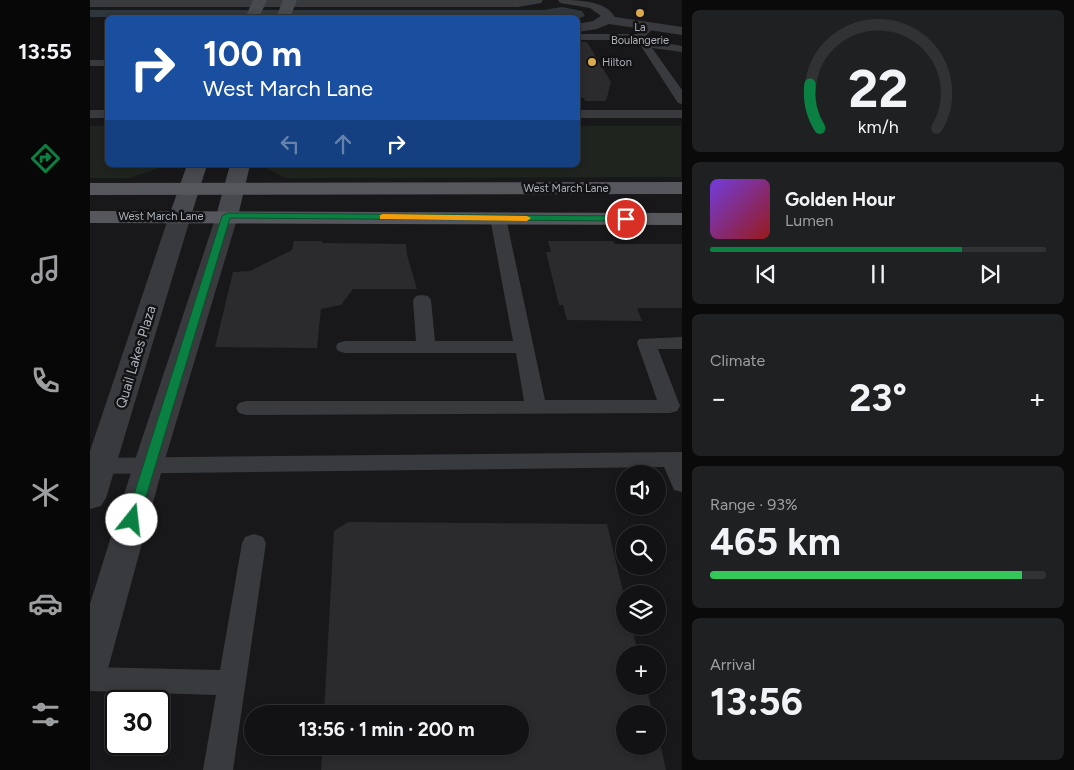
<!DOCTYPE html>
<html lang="en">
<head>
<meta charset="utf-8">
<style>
	:root { --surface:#121214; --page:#1f2022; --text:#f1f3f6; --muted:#9c9ea0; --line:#313234; --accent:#0b8043 }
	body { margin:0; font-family:Figtree,sans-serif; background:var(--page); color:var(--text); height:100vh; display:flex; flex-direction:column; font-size:19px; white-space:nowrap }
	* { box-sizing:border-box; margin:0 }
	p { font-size:16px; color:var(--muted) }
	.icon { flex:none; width:28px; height:28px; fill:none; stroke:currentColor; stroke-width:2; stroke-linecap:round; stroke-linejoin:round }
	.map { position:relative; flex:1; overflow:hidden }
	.sheet { display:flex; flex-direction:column; gap:10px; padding:10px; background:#0a0a0b; width:392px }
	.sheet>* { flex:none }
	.hud { position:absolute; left:15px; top:15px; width:475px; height:152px; border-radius:8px; box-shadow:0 2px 8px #0003,0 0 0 1px var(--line); background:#1a4fa0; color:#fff; overflow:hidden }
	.buttons { position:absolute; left:526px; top:465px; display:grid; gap:10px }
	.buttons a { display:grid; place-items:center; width:50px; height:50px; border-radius:50%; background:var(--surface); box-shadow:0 2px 8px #0003,0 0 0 1px var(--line); font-size:25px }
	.speed { position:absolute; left:15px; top:690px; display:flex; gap:10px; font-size:25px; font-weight:700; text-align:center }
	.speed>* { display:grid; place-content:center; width:65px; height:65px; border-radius:50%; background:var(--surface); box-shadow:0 2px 8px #0003,0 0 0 1px var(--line); line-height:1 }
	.speed .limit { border:2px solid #111; border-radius:8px; background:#fff; color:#111 }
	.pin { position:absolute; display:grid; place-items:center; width:42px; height:42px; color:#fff; margin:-21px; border:2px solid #fff; border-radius:50%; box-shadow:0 1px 5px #0007 }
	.me { position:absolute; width:55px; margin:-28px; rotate:16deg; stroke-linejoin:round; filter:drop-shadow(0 0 4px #0008) }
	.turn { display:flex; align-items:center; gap:18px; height:105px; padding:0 15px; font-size:22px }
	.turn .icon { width:65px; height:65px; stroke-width:2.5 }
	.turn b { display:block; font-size:35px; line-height:42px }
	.lanes { display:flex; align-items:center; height:48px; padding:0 15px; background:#0003; justify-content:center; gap:25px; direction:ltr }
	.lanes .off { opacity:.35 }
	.big { font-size:38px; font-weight:700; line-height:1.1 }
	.sheet .card { flex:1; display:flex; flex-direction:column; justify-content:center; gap:8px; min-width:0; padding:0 18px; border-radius:8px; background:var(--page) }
	.sheet .dial { align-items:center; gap:0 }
	.dial svg { height:130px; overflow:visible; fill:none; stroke:var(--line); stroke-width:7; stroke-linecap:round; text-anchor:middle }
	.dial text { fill:var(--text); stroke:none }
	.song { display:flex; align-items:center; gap:15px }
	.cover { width:60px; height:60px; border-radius:8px; background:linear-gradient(135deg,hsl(260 70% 55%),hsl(0 70% 35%)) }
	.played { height:5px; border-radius:2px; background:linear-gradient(90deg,var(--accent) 75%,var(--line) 75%) }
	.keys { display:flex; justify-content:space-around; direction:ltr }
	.heat { display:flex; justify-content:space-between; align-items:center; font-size:28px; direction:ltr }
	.charge { height:8px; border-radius:4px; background:linear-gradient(90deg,#34c759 93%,var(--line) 0) }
	.trip { position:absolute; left:154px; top:705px; width:285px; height:50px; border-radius:25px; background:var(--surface); box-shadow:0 2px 8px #0003,0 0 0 1px var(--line); font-weight:700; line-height:50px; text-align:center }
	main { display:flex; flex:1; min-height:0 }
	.tabs { display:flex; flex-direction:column; width:90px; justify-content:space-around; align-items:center; background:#070708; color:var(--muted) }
	.tabs .icon { width:35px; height:35px }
	.tabs .current { color:var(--accent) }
	.tabs b { font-size:22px; color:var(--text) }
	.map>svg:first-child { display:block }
	.green { fill:#1f241f }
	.water { fill:#30373c }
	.building { fill:#2b2b2e }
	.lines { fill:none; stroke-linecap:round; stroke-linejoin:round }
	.lane { fill:#393a3e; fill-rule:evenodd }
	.street { fill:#393a3e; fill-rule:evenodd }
	.secondary { fill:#48494e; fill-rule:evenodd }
	.primary { fill:#56575d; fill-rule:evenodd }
	.route { fill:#0b8043; stroke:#07532c }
	.slow { fill:#f59e0b }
	.poi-dot { fill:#dba94e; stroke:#131315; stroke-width:2 }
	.labels { text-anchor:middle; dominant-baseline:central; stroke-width:5; stroke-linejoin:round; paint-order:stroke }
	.far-poi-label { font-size:11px; fill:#acb0b8; stroke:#131315 }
	.far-street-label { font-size:11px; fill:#acb0b8; stroke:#131315 }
	.street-label { font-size:14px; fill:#acb0b8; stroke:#131315 }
</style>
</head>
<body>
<main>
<nav class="tabs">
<b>13:55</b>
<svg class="icon current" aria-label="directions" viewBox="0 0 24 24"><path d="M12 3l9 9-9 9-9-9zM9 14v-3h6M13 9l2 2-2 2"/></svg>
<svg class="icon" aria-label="music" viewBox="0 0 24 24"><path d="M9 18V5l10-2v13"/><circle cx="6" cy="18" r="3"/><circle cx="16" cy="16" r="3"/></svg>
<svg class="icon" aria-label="phone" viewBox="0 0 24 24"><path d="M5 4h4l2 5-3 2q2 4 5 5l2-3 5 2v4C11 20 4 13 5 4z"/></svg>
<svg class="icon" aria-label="climate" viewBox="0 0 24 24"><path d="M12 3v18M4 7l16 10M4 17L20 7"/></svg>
<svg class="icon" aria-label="car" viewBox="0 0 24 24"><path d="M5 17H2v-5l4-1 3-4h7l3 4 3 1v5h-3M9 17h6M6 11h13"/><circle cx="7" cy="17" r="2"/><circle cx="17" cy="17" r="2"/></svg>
<svg class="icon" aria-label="filters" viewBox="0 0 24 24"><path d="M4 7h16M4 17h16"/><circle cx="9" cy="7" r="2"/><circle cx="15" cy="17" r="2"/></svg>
</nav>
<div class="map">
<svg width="592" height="770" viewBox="0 0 592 770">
	<rect width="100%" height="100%" fill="#18181a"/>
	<!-- green -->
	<g class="green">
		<path d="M0,126H17L18,165H77L40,178H0Z"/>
		<path d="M488,126H591V177L196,178L171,166L488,165Z"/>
	</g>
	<!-- water -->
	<path class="water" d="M472,7L492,11L495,16L488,19V18L0,17V10H453Z"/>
	<!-- building -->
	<g class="building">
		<path d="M488,42H497L521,82L516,101H495L494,98H488Z"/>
		<path d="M204,241H232V243L316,244L317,255L327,289H263L251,305L231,309L227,348L125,347L143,272L160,271L202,250Z"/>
		<path d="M458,241H523L525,244H592V308H547L552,321L477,320L473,305H469L456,252H461Z"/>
		<path d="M258,522L517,524L535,600V628L542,627L548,654H535V686H556L563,714H535V746H568V734L576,770H231L233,746H430V714H234L244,531Z"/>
	</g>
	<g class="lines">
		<!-- lane -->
		<g class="lane">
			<path d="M560,23L565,26L555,37L558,40L592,46V52L562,48L592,90V104L588,103L547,40H488V34H547L556,24Z"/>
			<rect x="0" y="60" width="18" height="6"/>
			<rect x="0" y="110" width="18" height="8"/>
			<rect x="488" y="110" width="104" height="8"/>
			<path d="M408,213L413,215L416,218L455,400H567L547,343L549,339L592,337V349H568L590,406L587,411L580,413L156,415L149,413L146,408L149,403L156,401H434L426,353H255L248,351L246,347L248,343L255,341H326L323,300L326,296L332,295L338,296L341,300L345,341H423L400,218L403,215Z"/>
			<path d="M592,452V492L584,490L574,467L0,474V458Z"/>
			<path d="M164,534L173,537L176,543L143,770H113L126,695L0,691V667L130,670L152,543L155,537Z"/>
		</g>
		<!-- street -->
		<g class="street">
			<path d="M0,0H453L451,3L428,7H0Z"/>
			<path d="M468,0C488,0 515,0 525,17L592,27V35L519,24L507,29L488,32V24L503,21L511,16L500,8L470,3Z"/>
			<path d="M90,210L97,212L101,216L16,498L11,506L0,509V451L79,216L83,212Z"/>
			<path d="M137,210L144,212L148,216L73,466L19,665L13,676L0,681V604L43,466L126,216L130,212Z"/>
		</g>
		<!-- secondary -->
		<g class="secondary">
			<path d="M163,0H177L169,18H155Z"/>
			<path d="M193,0H207L200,18H186Z"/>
			<path d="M97,165H117L101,216L97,220L90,222L83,220L79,216Z"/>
			<path d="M140,165H160L148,216L144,220L137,222L130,220L126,216Z"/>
		</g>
		<!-- primary -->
		<g class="primary">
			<path d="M592,182V194L0,195V183Z"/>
			<path d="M0,211L592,213V225L0,223Z"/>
		</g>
	</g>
	<!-- route -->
	<path class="route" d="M137,213L536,216L541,219L536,221L140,218L49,520L47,524H38L36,520L132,216Z"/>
	<!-- slow -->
	<path class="slow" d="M293,214L437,216L441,218L437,221L290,219V215Z"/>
	<!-- markers -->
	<g class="poi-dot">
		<circle cx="550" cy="13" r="5"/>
		<circle cx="502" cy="62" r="5"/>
	</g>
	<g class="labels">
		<!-- far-poi labels -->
		<g class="far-poi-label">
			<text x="550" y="27">La<tspan x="550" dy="13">Boulangerie</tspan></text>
			<text x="512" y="62" text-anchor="start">Hilton</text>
		</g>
		<!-- far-street labels -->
		<g class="far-street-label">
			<text x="476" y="188">West March Lane</text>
			<text x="71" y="216">West March Lane</text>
		</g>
		<!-- street labels -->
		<g class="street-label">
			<text transform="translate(46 357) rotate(-73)">Quail Lakes Plaza</text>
		</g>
	</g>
</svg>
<div class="buttons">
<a><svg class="icon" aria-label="sound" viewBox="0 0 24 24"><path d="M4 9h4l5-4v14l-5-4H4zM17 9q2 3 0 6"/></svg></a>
<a><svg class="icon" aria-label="search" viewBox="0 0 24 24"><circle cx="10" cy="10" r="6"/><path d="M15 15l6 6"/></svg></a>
<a><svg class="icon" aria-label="layers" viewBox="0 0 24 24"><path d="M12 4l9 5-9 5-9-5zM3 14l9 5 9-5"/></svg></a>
<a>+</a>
<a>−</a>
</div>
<div class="speed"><div class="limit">30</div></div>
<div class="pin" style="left:536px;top:219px;background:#d93025"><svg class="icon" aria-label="arrive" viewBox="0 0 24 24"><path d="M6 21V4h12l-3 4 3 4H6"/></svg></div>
<svg class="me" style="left:42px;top:520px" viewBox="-20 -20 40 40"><circle r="19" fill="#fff"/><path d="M0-13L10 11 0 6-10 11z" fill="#0b8043"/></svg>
<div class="trip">13:56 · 1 min · 200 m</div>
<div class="hud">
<div class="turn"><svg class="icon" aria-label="right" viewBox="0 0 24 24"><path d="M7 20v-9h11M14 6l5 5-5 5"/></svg><div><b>100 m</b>West March Lane</div></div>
<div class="lanes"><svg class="icon off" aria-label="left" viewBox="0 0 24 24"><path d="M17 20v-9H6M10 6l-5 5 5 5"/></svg><svg class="icon off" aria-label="ahead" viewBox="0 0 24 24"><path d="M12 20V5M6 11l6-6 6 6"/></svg><svg class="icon" aria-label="right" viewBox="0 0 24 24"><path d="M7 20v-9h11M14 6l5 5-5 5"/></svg></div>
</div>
</div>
<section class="sheet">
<div class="card dial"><svg viewBox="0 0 100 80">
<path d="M14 69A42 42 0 1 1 86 69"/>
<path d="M14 69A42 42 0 0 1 8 42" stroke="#0b8043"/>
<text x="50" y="56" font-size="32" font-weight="700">22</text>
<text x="50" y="72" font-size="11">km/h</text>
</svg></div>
<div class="card">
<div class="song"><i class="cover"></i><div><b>Golden Hour</b><p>Lumen</p></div></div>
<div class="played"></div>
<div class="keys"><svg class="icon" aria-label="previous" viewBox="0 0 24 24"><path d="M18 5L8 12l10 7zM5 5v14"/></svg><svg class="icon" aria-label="pause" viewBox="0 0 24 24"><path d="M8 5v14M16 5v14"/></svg><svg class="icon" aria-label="next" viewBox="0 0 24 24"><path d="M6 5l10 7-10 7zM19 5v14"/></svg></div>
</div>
<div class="card"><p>Climate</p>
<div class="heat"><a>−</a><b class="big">23°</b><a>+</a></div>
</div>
<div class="card"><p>Range · 93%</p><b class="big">465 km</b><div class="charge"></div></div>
<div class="card"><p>Arrival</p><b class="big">13:56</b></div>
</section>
</main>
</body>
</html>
